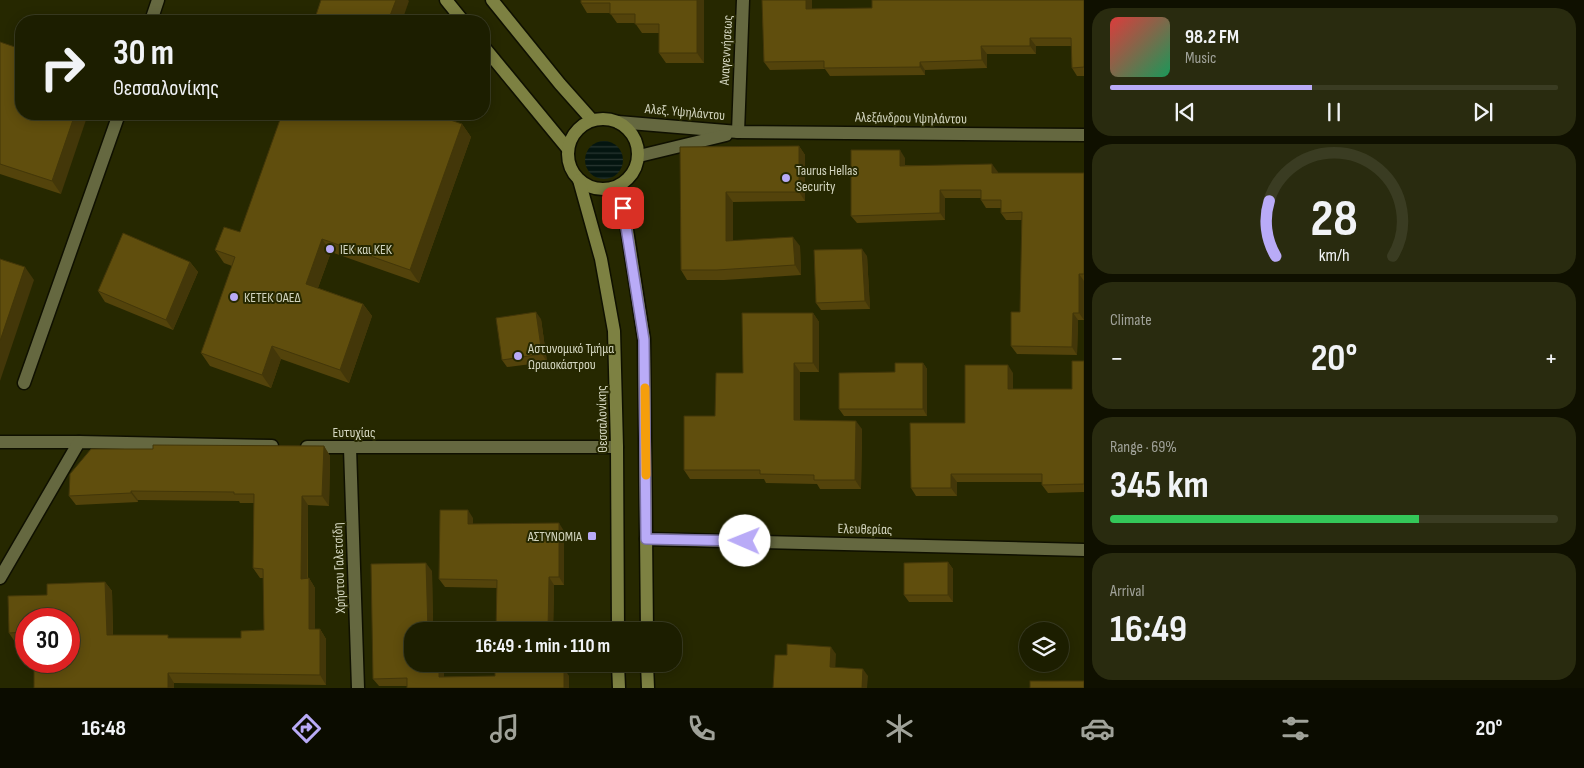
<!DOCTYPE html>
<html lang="en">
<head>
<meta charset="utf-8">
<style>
	:root { --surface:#1c1e00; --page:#292b0f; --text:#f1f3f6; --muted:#a0a299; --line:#3a3c22; --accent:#b9abf7 }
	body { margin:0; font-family:"Sofia Sans Condensed",sans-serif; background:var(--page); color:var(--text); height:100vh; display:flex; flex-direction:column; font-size:19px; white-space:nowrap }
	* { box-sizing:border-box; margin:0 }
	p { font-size:16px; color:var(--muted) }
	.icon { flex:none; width:28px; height:28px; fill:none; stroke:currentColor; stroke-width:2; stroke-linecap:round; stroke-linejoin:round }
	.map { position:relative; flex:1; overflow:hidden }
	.panel { display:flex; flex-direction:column; gap:8px; padding:8px; background:#0f1000; width:500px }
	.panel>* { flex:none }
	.banner { position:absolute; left:15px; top:15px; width:475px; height:105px; border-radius:20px; box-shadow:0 2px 12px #0003,0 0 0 1px var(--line); background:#1c1e00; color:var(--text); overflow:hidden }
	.buttons { position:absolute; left:1019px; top:622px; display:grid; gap:10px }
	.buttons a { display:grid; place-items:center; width:50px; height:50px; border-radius:50%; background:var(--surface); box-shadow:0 2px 12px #0003,0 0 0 1px var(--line); font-size:25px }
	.speed { position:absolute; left:15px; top:608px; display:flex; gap:10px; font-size:25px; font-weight:700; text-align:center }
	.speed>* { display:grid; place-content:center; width:65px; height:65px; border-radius:50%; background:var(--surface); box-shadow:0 2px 12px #0003,0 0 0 1px var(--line); line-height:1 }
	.speed .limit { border:8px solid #d22; background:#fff; color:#111 }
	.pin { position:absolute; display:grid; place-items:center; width:42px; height:42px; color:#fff; margin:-21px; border-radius:10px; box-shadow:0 2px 8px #0006 }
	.me { position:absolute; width:55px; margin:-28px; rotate:271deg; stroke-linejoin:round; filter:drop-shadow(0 0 4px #0008) }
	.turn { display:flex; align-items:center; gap:18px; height:105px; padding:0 15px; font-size:22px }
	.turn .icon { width:65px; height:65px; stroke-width:2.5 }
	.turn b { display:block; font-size:35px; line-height:42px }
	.big { font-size:38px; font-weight:700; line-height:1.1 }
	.panel .tile { flex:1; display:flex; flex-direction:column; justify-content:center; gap:8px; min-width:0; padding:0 18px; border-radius:20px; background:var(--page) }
	.panel .dial { align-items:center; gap:0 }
	.dial svg { height:130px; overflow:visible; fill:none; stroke:var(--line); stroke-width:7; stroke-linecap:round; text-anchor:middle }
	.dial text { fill:var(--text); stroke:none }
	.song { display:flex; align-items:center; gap:15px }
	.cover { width:60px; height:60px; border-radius:8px; background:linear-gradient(135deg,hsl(0 70% 55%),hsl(150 70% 35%)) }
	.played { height:5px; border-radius:2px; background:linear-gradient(90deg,var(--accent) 45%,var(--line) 45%) }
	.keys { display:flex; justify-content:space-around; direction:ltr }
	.heat { display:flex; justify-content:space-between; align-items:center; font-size:28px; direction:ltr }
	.charge { height:8px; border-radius:4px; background:linear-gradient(90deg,#34c759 69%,var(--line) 0) }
	.trip { position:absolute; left:404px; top:622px; width:278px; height:50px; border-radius:20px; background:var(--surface); box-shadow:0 2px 12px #0003,0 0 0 1px var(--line); font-weight:700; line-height:50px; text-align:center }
	.tab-bar { display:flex; height:80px; justify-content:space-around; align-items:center; background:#0b0c00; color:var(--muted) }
	.tab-bar .icon { width:35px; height:35px }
	.tab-bar .active { color:var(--accent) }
	.tab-bar b { font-size:22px; color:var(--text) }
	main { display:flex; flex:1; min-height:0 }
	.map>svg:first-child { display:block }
	.water { fill:url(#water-rules) }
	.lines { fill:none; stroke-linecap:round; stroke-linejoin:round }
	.minor-casing { stroke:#0f1000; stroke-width:15 }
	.tertiary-casing { stroke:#0f1000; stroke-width:15 }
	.secondary-casing { stroke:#0f1000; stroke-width:15 }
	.minor { stroke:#656840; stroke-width:12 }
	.tertiary { stroke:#656840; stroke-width:12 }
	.secondary { stroke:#7d8142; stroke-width:12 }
	.wall { fill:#53430b }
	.shaded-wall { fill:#433709 }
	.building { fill:#604e0d; stroke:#433709 }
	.route-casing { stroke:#786fa1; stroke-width:12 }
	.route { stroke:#b9abf7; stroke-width:9 }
	.slow { stroke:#f59e0b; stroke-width:9 }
	.poi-dot { fill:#b9abf7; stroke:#262800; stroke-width:2 }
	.labels { text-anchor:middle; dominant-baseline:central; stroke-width:4; stroke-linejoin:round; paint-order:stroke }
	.street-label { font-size:14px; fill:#d3d5bf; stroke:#262800 }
	.poi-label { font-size:14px; fill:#d3d5bf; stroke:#262800; text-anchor:start }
</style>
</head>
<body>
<main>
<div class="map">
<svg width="1084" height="688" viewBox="0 0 1084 688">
	<defs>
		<pattern id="water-rules" width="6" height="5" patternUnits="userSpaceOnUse" patternTransform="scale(1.25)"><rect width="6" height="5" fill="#041510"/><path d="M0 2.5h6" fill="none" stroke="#283631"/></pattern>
	</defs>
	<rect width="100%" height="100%" fill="#262800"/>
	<!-- water -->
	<circle class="water" cx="604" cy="160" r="19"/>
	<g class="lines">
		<!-- minor casing -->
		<g class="minor-casing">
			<g id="minor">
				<path d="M151,21L158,0"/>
				<path d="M738,132L743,0"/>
				<path d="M24,383L119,114"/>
				<path d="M0,442H79"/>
				<path d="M350,448L358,688"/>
				<path d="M646,539L1084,550"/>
			</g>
		</g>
		<!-- tertiary casing -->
		<g class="tertiary-casing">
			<g id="tertiary">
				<path d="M618,122L738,132L1084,135"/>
				<path d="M639,156L726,135"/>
				<path d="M307,447H617"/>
				<path d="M0,578L79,442L272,446"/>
			</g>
		</g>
		<!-- secondary casing -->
		<g class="secondary-casing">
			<g id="secondary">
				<path d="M446,0L463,21"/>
				<path d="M492,0L560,84L592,120"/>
				<path d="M484,47L568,149"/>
				<circle cx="603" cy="154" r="35"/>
				<path d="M579,180L601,259L614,331L617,447L618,631"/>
				<path d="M620,185L644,339L647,631"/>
				<path d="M618,664L619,688"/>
				<path d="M647,664L648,688"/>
			</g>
		</g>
		<!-- minor -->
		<use href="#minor" class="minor"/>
		<!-- tertiary -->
		<use href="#tertiary" class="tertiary"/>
		<!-- secondary -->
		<use href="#secondary" class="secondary"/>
	</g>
	<!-- wall -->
	<g class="wall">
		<path d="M566,0H704V63H666L659,53V33H642L635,23H617L610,13H587L581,3V0Z"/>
		<path d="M762,0H812V9L872,8L1084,0V76H1077L1072,68V46H1036V54H987V68L925,70V75L830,76L825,69L770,70L764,62Z"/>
		<path d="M0,42L61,194L0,174Z"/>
		<path d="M462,124L471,137L419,283L331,252L318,288L363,304L372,316L349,383L281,359L271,388L210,366L201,353L232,266L224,263L215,250L240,232Z"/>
		<path d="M799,146L805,155V201L733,202V241L800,246L801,275L724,280H687L681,270L680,147Z"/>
		<path d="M905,158V165L998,172V173H1084V320H1078L1077,355L1017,354L1011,346L1020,312L1022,220H1006L1001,213V208H986L981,200V198H945V220L857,223L851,216Z"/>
		<path d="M867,256L870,309L821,310L816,303Z"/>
		<path d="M190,262L198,272L173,330L105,302L98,291Z"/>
		<path d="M813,313L819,322V372H800V420L862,429L861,489H820L817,484L766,483L764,479H690L684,470L715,416L743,373Z"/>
		<path d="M541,319L547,362L507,367L502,360Z"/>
		<path d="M1084,361V492L1048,493L1042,485V482H957V496H916L911,488L965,423L1013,373V389H1072Z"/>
		<path d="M923,363L927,369V416H844L839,409L895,372Z"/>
		<path d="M324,446L330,456L329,506L308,505V578H309L315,588V629H320L326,639V685L174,683L69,661L26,619V642H15L9,633L47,595L105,582L112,591L113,635L170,638H241L264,630L263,578H260L253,568L254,503H240L239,501L138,500V502L76,505L69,496L153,449Z"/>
		<path d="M473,518V524L564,531V585H554L553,631H496L497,588L445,587L439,579Z"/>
		<path d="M948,562L953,569V602H909L904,595Z"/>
		<path d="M432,571L433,631H412L444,677L495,676V664H553V668L569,676V688H407V686H379L373,679Z"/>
	</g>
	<!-- shaded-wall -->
	<g class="shaded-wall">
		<path d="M396,0H408L409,1L402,21H388Z"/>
		<path d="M697,0H704V63L697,53Z"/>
		<path d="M806,0H812V17L806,9Z"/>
		<path d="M1030,38L1036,46V54L1030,46Z"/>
		<path d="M981,46L987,54V68L982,60Z"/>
		<path d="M920,62L925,70V75L920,67Z"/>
		<path d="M75,114H88L61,194L52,181Z"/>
		<path d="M462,124L471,137L419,283L410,270Z"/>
		<path d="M799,146L805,155V201L799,192Z"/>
		<path d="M900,150L905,158V173L900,166Z"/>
		<path d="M992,164L998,172V181L992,173Z"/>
		<path d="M940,190L945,198V220L940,213Z"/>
		<path d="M726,192L733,202V251L726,241Z"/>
		<path d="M793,237L800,246L801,275L795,265Z"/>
		<path d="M322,239L331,252L315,296L306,284Z"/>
		<path d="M862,249L867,256L870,309L865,301Z"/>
		<path d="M190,262L198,272L173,330L166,320Z"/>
		<path d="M25,267L34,280L0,381V341Z"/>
		<path d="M1079,274L1084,281V320L1079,313Z"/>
		<path d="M363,304L372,316L349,383L340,370Z"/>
		<path d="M536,312L541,319L547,362L542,354Z"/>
		<path d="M813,313L819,322V372L813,363Z"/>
		<path d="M1073,313L1078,320L1077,355L1072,347Z"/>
		<path d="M272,346L281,359L271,388L262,375Z"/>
		<path d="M794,363L800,372V429L794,420Z"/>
		<path d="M923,363L927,369V416L923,409Z"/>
		<path d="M1008,365L1013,373V397L1008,389Z"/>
		<path d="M856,421L862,429L861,489L855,480Z"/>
		<path d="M324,446L330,456L329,506L322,496Z"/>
		<path d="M951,474L957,482V496L951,488Z"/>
		<path d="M131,491L138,500V502L131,493Z"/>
		<path d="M302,496L308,505L307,588L301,579Z"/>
		<path d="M468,510L473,518V532L468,524Z"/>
		<path d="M559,523L564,531V585L559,577Z"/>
		<path d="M948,562L953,569V602L948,595Z"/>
		<path d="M426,563L432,571L433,631H428Z"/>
		<path d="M549,577L554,585L553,631H548Z"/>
		<path d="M309,578L315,588V639L309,629Z"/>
		<path d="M105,582L112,591L113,644L107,635Z"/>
		<path d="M320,629L326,639V685L320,675Z"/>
		<path d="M831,647L836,654L835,674L830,667Z"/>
		<path d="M439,664H444V685L439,677Z"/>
		<path d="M547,664H553V676L547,669Z"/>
		<path d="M564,668L569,676V688H564Z"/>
		<path d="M863,669L868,676L867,688H862Z"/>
		<path d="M168,673L174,683V688H168Z"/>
	</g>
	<!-- building -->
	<g class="building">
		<path d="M321,0H396L388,21H314Z"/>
		<path d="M581,0H697V53H659V24H635V14H610V3H581Z"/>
		<path d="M762,0H806V9L872,8V0H1084V67L1072,68L1071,38H1030V46H981L982,60L920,62V67L824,68V61L764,62Z"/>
		<path d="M0,42L21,49V114H75L52,181L0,164Z"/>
		<path d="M282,114H433L462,124L410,270L322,239L306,284L363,304L340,370L272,346L262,375L201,353L235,257L215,250L224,227L240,232Z"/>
		<path d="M799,146V192H726V241L793,237L795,265L717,270H681L680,147Z"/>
		<path d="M851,150H900V166L992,164V173H1084V274H1079V313H1073L1072,347L1011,346V312H1020L1022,212L1001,213V200H981V190H940V213L851,216Z"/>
		<path d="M123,233L190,262L166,320L98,291Z"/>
		<path d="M862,249L865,301L816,303L814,250Z"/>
		<path d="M0,259L25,267L0,341Z"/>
		<path d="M536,312L542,354L502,360L496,318Z"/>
		<path d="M742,313H813V363H794V420L856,421L855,480H814V475L760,474V470H684V416H715L716,373H743Z"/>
		<path d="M1072,361H1084V484L1042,485V474H951V488H911L910,423H965V365H1008V389H1072Z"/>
		<path d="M895,363H923V409H839V373L895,372Z"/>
		<path d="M153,445L324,446L322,496H302L301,579L309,578V629H320V675L168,673V688H34V661H69V619H26V632L9,633L8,596L47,595V584L105,582L107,635H168V638H241V631L264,630L263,569L253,568L254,494H234V492L131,491V493L69,496L70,474L91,449H153Z"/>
		<path d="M440,510H468V524L559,523V577H549L548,631H496L497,580L439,579Z"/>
		<path d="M948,562V595H904V563Z"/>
		<path d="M426,563L428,631H412V664H439V677L495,676V664H547V669L564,668V688H407V678L373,679L371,564Z"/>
		<path d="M787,644L831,647L830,667L863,669L862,688H773L775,655H787Z"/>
		<rect x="1030" y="681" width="54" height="7"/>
	</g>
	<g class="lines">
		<!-- route casing -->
		<g class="route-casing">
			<path id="route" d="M623,208L644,340L646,539L745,541"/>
		</g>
		<!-- route -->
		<use href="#route" class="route"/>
		<!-- slow -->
		<path class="slow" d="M645,388L646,475"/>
	</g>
	<!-- markers -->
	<g class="poi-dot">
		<circle cx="786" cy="178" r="5"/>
		<circle cx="330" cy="249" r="5"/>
		<circle cx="234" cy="297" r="5"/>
		<circle cx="518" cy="356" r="5"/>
		<rect x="587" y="531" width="10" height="10" rx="2.5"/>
	</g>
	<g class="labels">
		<!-- street labels -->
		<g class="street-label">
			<text transform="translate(726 50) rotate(-87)">Αναγεννήσεως</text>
			<text transform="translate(685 112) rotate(5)">Αλεξ. Υψηλάντου</text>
			<text transform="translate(911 118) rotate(1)">Αλεξάνδρου Υψηλάντου</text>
			<text transform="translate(602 419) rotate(-91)">Θεσσαλονίκης</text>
			<text x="354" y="432">Ευτυχίας</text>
			<text transform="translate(865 529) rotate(1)">Ελευθερίας</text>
			<text transform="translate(339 568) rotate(-92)">Χρήστου Γαλετσίδη</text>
		</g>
		<!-- poi labels -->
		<g class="poi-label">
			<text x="796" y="170">Taurus Hellas<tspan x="796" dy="16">Security</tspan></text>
			<text x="340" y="249">ΙΕΚ και ΚΕΚ</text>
			<text x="244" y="297">ΚΕΤΕΚ ΟΑΕΔ</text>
			<text x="528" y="348">Αστυνομικό Τμήμα<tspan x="528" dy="16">Ωραιοκάστρου</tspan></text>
			<text x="582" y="536" text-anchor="end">ΑΣΤΥΝΟΜΙΑ</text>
		</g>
	</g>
</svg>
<div class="buttons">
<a><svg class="icon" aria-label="layers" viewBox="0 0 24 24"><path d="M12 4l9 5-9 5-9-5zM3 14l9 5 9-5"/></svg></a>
</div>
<div class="speed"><div class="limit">30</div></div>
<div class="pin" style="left:623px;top:208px;background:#d93025"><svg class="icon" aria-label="arrive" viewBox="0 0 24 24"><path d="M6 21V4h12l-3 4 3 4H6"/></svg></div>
<svg class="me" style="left:745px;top:541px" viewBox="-20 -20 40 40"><circle r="19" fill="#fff"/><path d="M0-13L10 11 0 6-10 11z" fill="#b9abf7"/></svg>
<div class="trip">16:49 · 1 min · 110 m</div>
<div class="banner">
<div class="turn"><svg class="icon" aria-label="right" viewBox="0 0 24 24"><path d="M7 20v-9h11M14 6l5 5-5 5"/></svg><div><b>30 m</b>Θεσσαλονίκης</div></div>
</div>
</div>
<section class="panel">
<div class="tile">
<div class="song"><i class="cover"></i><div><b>98.2 FM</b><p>Music</p></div></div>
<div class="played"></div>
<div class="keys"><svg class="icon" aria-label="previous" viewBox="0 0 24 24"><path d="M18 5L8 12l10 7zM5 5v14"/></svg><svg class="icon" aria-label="pause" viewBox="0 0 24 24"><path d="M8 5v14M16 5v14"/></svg><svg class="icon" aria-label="next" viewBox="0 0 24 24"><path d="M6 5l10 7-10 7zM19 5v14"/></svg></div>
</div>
<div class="tile dial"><svg viewBox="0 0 100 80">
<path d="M14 69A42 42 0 1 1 86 69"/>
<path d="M14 69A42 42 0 0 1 10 35" stroke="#b9abf7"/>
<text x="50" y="56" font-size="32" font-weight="700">28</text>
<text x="50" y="72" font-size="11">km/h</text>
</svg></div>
<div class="tile"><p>Climate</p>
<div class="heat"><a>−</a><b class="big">20°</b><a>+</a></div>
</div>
<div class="tile"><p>Range · 69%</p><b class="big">345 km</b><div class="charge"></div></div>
<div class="tile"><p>Arrival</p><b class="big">16:49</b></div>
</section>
</main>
<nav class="tab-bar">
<b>16:48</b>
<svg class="icon active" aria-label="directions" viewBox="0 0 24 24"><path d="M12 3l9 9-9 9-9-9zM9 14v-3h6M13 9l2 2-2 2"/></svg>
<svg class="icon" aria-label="music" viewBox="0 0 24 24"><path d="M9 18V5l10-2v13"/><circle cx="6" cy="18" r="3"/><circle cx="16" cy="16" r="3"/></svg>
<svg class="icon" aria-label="phone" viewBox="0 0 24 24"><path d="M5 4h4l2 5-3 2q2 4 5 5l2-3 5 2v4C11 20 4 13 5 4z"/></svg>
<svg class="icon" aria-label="climate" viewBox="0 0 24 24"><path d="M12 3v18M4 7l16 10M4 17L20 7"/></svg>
<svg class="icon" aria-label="car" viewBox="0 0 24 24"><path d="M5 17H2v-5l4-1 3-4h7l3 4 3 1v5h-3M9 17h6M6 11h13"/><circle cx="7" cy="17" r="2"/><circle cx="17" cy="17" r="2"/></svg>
<svg class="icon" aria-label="filters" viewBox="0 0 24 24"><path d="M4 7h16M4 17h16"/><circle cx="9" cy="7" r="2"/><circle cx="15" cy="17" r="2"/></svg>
<b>20°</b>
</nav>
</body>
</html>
